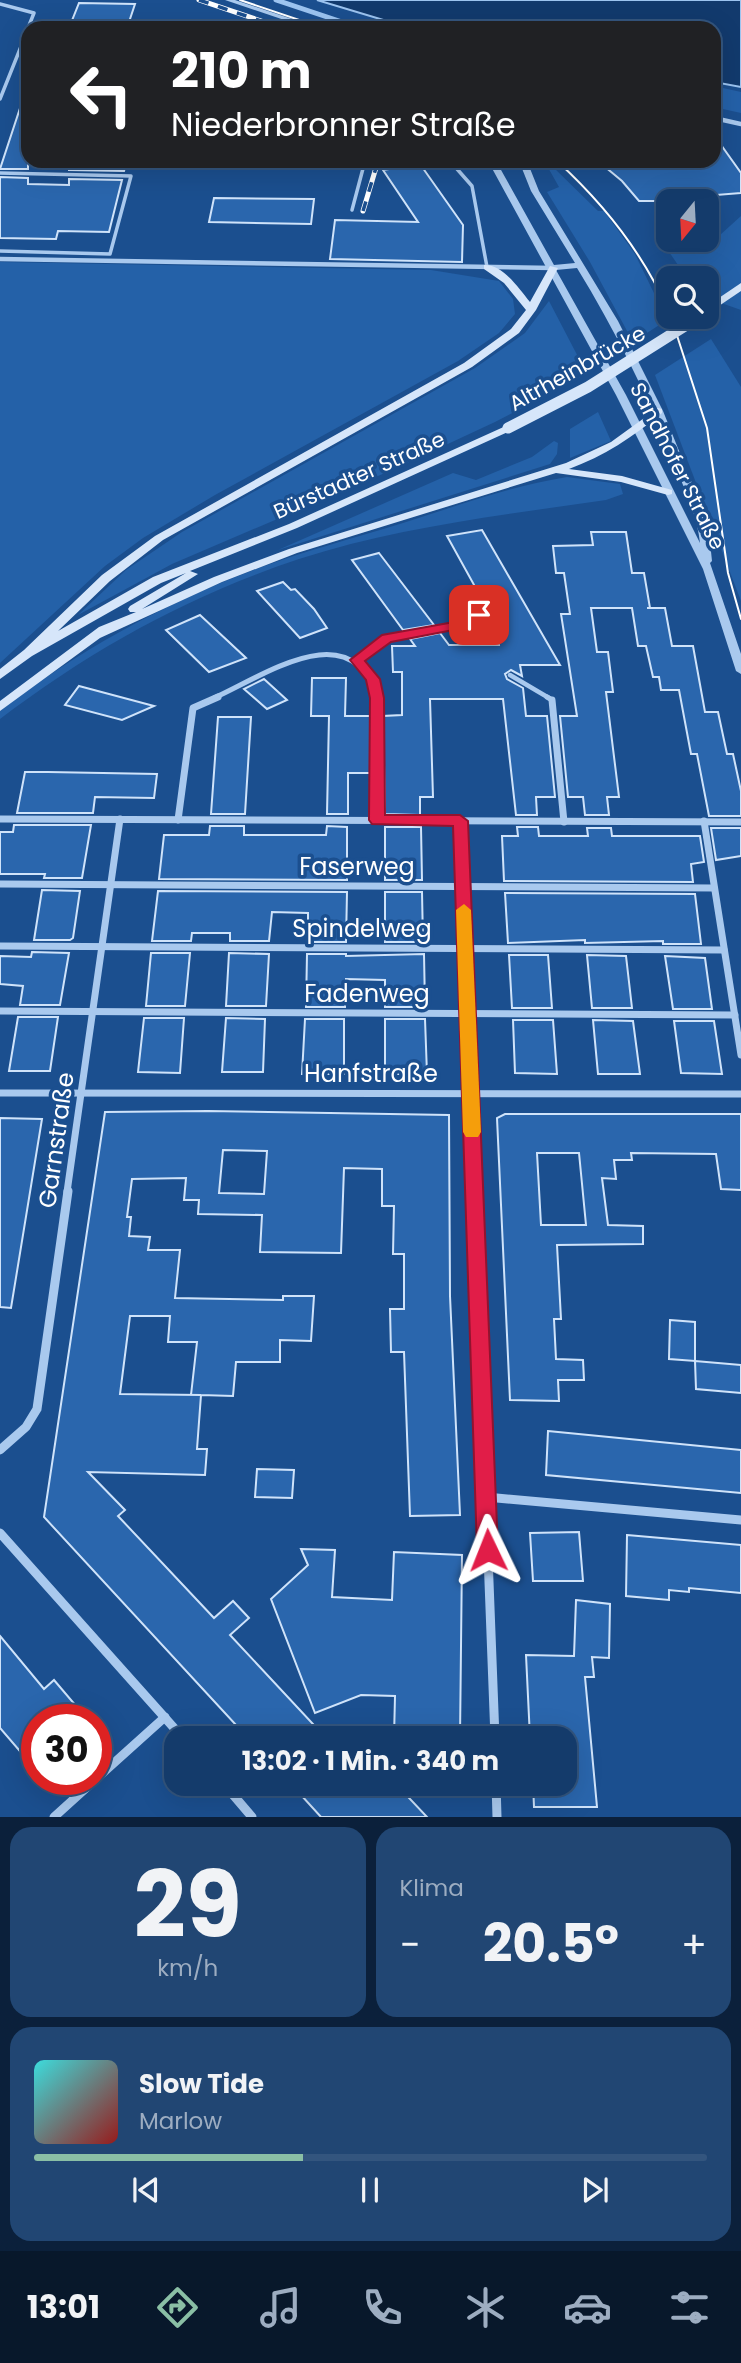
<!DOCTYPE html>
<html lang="de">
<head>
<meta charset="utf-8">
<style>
	:root { --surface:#143b6b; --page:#214673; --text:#f1f3f6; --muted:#9dadc1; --line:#33557e; --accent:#8abfa5 }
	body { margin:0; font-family:Poppins,sans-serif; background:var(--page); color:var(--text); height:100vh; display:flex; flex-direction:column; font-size:26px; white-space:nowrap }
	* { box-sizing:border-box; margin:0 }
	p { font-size:23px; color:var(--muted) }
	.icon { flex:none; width:38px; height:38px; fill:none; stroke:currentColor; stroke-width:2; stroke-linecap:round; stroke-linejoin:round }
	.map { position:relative; height:1817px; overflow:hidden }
	.panel { display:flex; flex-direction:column; gap:10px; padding:10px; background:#0b203b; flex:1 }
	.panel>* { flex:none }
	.top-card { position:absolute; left:21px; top:21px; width:700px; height:147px; border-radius:21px; box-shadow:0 7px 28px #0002,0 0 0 2px var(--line); background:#202124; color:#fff; overflow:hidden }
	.needle { width:46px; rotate:198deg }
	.tools { position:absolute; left:656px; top:189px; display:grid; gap:14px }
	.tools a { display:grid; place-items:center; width:63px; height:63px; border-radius:14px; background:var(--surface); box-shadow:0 7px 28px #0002,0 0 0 2px var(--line); font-size:35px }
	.speed { position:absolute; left:21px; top:1704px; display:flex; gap:14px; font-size:35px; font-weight:700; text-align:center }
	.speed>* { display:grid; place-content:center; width:91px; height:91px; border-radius:50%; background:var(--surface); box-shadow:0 7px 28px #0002,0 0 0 2px var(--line); line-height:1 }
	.speed .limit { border:10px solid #d22; background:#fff; color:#111 }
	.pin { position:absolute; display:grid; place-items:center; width:60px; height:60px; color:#fff; margin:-30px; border-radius:14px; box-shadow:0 4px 10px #0006 }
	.me { position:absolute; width:77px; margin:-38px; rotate:358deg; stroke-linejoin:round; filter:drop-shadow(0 0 5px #0008) }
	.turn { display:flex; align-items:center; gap:24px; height:147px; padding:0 35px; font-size:32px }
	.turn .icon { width:91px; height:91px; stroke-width:2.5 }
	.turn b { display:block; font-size:49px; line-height:60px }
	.big { font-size:52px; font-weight:700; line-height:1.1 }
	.panel .widget { flex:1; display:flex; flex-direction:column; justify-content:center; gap:10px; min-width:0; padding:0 24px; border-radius:21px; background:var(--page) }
	.panel .dial { align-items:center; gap:0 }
	.dial b { font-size:91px; line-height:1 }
	.song { display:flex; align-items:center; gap:21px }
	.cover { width:84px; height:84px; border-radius:10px; background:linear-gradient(135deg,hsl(180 70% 55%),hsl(0 70% 35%)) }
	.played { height:7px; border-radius:4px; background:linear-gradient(90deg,var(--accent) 40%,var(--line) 40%) }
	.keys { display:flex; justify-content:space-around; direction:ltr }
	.heat { display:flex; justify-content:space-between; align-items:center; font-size:38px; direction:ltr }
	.panel .tiles { flex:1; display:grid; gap:10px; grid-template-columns:1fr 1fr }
	.widget:last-child { grid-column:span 2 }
	.trip { position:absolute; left:164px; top:1726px; width:413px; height:70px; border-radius:21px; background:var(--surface); box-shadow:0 7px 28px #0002,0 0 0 2px var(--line); font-weight:700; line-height:70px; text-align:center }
	.menu { display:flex; height:112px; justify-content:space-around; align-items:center; background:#08182b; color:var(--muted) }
	.menu .icon { width:49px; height:49px }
	.menu .active { color:var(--accent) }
	.menu b { font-size:32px; color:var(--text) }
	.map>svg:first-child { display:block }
	.green { fill:#2461a8 }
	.water { fill:#123a6d; stroke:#9cc4f0; stroke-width:2 }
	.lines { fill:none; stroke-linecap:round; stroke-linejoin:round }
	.stream { stroke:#9cc4f0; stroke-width:5 }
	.building { fill:#2a66ad; stroke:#cfe3fa; stroke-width:2; fill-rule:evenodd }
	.service-far2 { stroke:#a9c9ee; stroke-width:3.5 }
	.service-far1 { stroke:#a9c9ee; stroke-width:4.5 }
	.service { stroke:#a9c9ee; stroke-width:5 }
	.minor-far3 { stroke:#a9c9ee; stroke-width:4.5 }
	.minor-far2 { stroke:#a9c9ee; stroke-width:5 }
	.minor-far1 { stroke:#a9c9ee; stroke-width:7 }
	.minor { stroke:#a9c9ee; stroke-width:9 }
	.tertiary { fill:#a9c9ee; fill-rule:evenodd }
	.secondary { fill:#d6e6fa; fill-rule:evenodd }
	.tram { stroke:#fff; stroke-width:2 }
	.rail-casing { stroke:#fff; stroke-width:5 }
	.rail { stroke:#1b4f8f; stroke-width:3.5; stroke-dasharray:10; stroke-linecap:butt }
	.secondary-bridge { stroke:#d6e6fa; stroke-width:11 }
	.route { fill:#e11d48; stroke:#92132f; stroke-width:2 }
	.slow { fill:#f59e0b }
	.labels { text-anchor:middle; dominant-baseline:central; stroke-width:7; stroke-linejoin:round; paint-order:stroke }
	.far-street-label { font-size:21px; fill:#fff; stroke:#1b4f8f }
	.street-label { font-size:24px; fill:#fff; stroke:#1b4f8f }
</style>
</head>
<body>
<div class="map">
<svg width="741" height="1817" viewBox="0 0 741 1817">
	<rect width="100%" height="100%" fill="#1b4f8f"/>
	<!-- green -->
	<g class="green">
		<path d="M714,86L741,92V113L714,107Z"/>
		<path d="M546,164L553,167L598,211H604L635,254L667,320L633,342L590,262L547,192L559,187Z"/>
		<path d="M741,216V310L707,298V278H687L667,249L709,245Z"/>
		<path d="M0,262L431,270L499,281L513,299L515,314L499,333L458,361L215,495L143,538L105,566L0,663Z"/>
		<path d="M549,301L587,374L495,422L392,470L172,564L78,615L126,570L182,532L475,368L525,333Z"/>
		<path d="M711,339L741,387V601L655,375Z"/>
		<path d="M598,412L611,441L570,458V429Z"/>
		<path d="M554,441L558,443L557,454L550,464L278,550L453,473L476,480L532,457Z"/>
		<path d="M567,477L620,484L623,494L606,500C503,515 398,527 299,559C188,596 92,649 0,719V711C76,652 161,605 251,571C300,552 352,539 403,523C457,506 511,486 567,477Z"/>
	</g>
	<!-- water -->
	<path class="water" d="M317,0H741V87L714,82V28H410Z"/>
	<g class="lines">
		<!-- stream -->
		<path class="stream" d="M276,0L360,28"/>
	</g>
	<!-- building -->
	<g class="building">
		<path d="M79,3L135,4L127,28H69Z"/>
		<path d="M25,93H28V169H0Z"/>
		<path d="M714,135L741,173V193L678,198L681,201H639L622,181L598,161H655L660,165L714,161Z"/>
		<path d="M69,161H127L124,171L69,170Z"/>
		<path d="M420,164L463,225L462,262L330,259L335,220L418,222L383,170Z"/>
		<path d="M0,177L28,178V184L69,185V179L122,180L109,232L58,231L56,239L0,238Z"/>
		<path d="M214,198L314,199L311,224L209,222Z"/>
		<path d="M482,530L560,665H520L522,676L511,670L505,674L507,679L523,688L526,716H547L555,797H536L537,815H516L503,699H430L433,797H420V815L385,814L383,716L402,715V672H393L392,646H415L410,639L440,633L449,645H499L495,601L484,603L447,536Z"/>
		<path d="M591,532H626L632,573H644L650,608H647H665L672,646H693L705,712H718L727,754H733L741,791V816H709L697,754H691L679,690H661L659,677H653L646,646H638L632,608H591L597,652H608L613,692H606L619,797H607L609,815H585L583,797H568L560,716H577L561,614H570L564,573H556L553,546L593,545Z"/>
		<path d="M379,553L434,625L403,630L352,560Z"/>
		<path d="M283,582L291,590L295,589L314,609L327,628L300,638L257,591Z"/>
		<path d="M200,615L246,658L209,672L166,630Z"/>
		<path d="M312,678H346L345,716H371V773H348V814H327L329,716H311Z"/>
		<path d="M264,679L287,700L267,709L244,689Z"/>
		<path d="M79,686L154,706L122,720L65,705Z"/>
		<path d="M218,717H251L245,814H211Z"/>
		<path d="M25,772H48L157,774L154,798L95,797L93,813H17Z"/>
		<path d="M14,825H91L82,878H44L45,874H0V832H13Z"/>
		<path d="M210,826H244V835H326L327,826L347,827V880L159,879L164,835H209Z"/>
		<path d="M385,827H421L422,880H385Z"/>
		<path d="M517,827H538L539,836H588L587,828H611L612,836H700L704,862L691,864L693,882L504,881L502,836H518Z"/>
		<path d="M711,828H741V856L716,860Z"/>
		<path d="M42,890L80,891L73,938L70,940H34Z"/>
		<path d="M158,891L347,892L346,942H308V913L272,912L269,941H230V933H192L191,941H152Z"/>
		<path d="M385,892H422L423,942H385Z"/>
		<path d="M505,893L695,894L701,944H663V941L585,943V940L508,943Z"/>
		<path d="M32,952L69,953L60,1005H20L23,986L0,984V956L31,957Z"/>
		<path d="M151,953H190L185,1006H146Z"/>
		<path d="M229,953L269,954L266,1006H226Z"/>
		<path d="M307,954H346V956L424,954L425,1007H385V980L346,979L345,1007H306Z"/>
		<path d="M509,955H548L552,1008H512Z"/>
		<path d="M587,955L626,956L632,1008H592Z"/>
		<path d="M665,956L705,958L712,1009H673Z"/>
		<path d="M18,1017H58L50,1071H9Z"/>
		<path d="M144,1018H184L180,1073L138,1072Z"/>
		<path d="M226,1018L265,1019L263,1072H222Z"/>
		<path d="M305,1019H344V1074H302Z"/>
		<path d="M385,1019H425L427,1074H385Z"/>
		<path d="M513,1020H553L557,1074L515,1073Z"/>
		<path d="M593,1020L633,1021L640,1074H598Z"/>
		<path d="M674,1021H714L722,1074L681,1073Z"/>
		<path d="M208,1111L449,1115L450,1296L460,1515L410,1516L404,1352H391L390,1309H404V1254H393L394,1206H382V1169L344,1168L341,1253L260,1252L262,1215L198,1214L199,1200H184L186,1178L132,1179L127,1217H131L129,1236L150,1237L148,1250H180L175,1298L283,1300V1296H314L311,1341L280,1340V1362H236L233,1396L201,1395L197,1449H207L205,1475L88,1472L125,1510L118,1516L214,1618L233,1601L249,1618L230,1635L326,1738H248L44,1517L105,1112ZM223,1150L267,1151L264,1194L219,1193ZM130,1316H170L168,1342H197L191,1395H201L120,1394Z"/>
		<path d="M505,1114H741V1190L721,1189L716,1154L631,1153L632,1160H614L616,1179L602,1178L608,1225L643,1226V1244L557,1245L561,1319H554L556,1359L583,1360L584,1380H558L559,1401L510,1400L497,1118ZM537,1153H579L586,1225H541Z"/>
		<path d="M0,1118L42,1119L11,1308L0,1307Z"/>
		<path d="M670,1320L695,1322V1361L669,1359Z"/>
		<path d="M695,1361L741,1365V1393L696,1389Z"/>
		<path d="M548,1431L741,1450V1493L546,1475Z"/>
		<path d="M257,1469L294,1470L292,1498L255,1497Z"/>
		<path d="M579,1532L583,1581H533L530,1533Z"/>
		<path d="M627,1535L741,1545V1593L689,1588V1592L669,1590V1600L626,1596Z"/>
		<path d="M301,1549L335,1550L332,1597L392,1600L394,1552L462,1555L460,1738H394L395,1696L361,1695L315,1713L271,1599L308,1565Z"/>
		<path d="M576,1600L610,1604L609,1658L592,1657L594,1677H585L597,1807H534L533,1783H565V1738H530L526,1655L574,1656Z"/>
		<path d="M0,1636L44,1689L54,1680L88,1720H37V1771L0,1728Z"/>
		<path d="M290,1783H395L427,1817H321Z"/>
	</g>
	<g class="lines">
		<!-- service-far2 -->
		<g class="service-far2">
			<path d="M0,4L34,13L28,28"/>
			<path d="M0,99L28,29"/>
			<path d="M450,161L472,186L487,267"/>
			<path d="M0,173L131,176L110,254L0,251"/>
			<path d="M352,210L365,161"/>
		</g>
		<!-- service-far1 -->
		<g class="service-far1">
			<path d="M357,660L387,638L470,623L479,615"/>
			<path d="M510,675L549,698"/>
		</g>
		<!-- service -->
		<path class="service" d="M547,697L552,700"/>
		<!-- minor-far3 -->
		<g class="minor-far3">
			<path d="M714,118L741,124"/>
			<path d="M0,259L553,268"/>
		</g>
		<!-- minor-far2 -->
		<path class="minor-far2" d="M214,698C265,675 352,613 377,698"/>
		<!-- minor-far1 -->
		<g class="minor-far1">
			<path d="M377,697V820"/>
			<path d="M552,700L564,822"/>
			<path d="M0,819L741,822"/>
			<path d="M178,820L193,708L218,697"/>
			<path d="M460,821L474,1192"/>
			<path d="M704,821L741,1055"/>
			<path d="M0,884L714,888"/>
			<path d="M0,946L724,950"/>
			<path d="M0,1011L735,1015"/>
			<path d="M0,1093L741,1094"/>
			<path d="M67,1192L120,819"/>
		</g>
		<!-- minor -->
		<g class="minor">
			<path d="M474,1191L495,1738"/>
			<path d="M0,1450L26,1427L37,1409L68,1191"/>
			<path d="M486,1497L741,1520"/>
			<path d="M0,1533L183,1738"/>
			<path d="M96,1779L165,1717"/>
			<path d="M223,1783L252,1817"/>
			<path d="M496,1783L497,1817"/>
			<path d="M54,1817L95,1780"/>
		</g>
		<!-- tertiary -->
		<g class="tertiary">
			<path d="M225,0H235L319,28H308Z"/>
			<path d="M488,161H496L554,265L575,263L531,191L519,161H527L539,191L618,321L663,411L708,523L712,561L710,563L741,654V674L736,671L703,569L616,395ZM577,268C615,330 647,394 673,461C684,488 697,514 700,543L626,395L556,270Z"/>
		</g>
		<!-- secondary -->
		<g class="secondary">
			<path d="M484,265C503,264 519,289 530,302L550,266L558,268L536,310L519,333L472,367L163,540L110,581L58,631L153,577L289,524L508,425L512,426V430L297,528L190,571L198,574L142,609L214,577L289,549L566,463L611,442L658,408L662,409V413C633,437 604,456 569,469L622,476L672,490V494L668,495L621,482L556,473L297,553L222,582L100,638L0,711V701L99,627L136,612H130L128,609L130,606L186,573L161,583L32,656L0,679V669L24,650L102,575L155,536L464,363L511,329L526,310L504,283L484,269Z"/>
			<path d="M741,283V291L707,314V306Z"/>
		</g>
		<!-- tram -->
		<g class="tram">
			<path d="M240,0L323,28"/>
			<path d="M557,161C604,204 642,251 668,310"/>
			<path d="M671,317L707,428L728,573L741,619"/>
		</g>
		<!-- rail casing -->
		<g class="rail-casing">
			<g id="rail">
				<path d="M199,0L282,28"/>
				<path d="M363,211L378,161"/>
			</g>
		</g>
		<!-- rail -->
		<use href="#rail" class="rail"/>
		<!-- secondary-bridge -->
		<path class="secondary-bridge" d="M508,428L588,387L699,317"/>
	</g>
	<!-- route -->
	<path class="route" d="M479,611L486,615L474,626L391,642L365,661L380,679L384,698L385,815H460L468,821L498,1550L495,1557L488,1560L480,1557L477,1550L453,826L372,824L369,820L370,698L366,680L350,660L382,635L465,620Z"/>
	<!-- slow -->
	<path class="slow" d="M464,904L471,910L481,1132L478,1137H466L463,1132L456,910Z"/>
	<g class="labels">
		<!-- far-street labels -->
		<g class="far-street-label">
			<text transform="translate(577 368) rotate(-29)">Altrheinbrücke</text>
			<text transform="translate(678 466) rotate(63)">Sandhofer Straße</text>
			<text transform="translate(359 475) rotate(-24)">Bürstadter Straße</text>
		</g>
		<!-- street labels -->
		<g class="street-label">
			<text x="357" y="866">Faserweg</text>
			<text x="362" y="928">Spindelweg</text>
			<text x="367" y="993">Fadenweg</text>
			<text x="371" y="1073">Hanfstraße</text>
			<text transform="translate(56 1140) rotate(-82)">Garnstraße</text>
		</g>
	</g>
</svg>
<div class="tools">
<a><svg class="needle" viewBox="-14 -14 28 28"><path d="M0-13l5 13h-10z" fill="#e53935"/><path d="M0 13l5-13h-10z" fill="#9dadc1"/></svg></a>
<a><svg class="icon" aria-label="search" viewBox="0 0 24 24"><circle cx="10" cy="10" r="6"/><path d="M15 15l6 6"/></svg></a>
</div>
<div class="speed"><div class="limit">30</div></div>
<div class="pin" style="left:479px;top:615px;background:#d93025"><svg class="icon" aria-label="arrive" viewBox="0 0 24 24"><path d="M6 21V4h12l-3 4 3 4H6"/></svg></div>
<svg class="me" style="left:488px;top:1550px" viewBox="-20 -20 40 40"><path d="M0-17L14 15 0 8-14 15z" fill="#e11d48" stroke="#fff" stroke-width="4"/></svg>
<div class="trip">13:02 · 1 Min. · 340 m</div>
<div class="top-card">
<div class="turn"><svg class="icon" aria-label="left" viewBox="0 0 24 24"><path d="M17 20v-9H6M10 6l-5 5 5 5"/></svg><div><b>210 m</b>Niederbronner Straße</div></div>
</div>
</div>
<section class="panel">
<div class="tiles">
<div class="widget dial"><b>29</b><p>km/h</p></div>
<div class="widget"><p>Klima</p>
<div class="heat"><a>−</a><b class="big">20.5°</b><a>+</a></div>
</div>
<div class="widget">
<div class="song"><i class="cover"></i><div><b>Slow Tide</b><p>Marlow</p></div></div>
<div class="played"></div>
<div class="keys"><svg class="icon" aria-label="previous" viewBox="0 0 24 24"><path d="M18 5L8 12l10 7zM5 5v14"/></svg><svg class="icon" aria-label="pause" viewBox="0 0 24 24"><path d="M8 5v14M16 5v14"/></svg><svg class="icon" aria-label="next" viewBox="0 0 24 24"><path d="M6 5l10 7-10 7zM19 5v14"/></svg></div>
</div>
</div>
</section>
<nav class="menu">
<b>13:01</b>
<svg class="icon active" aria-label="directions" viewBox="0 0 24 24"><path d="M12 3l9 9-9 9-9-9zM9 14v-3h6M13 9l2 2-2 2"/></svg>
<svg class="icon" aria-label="music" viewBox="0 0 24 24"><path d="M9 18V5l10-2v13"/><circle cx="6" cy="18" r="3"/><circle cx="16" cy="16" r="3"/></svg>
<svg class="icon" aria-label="phone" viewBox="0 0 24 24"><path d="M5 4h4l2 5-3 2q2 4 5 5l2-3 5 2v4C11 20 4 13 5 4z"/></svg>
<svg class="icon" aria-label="climate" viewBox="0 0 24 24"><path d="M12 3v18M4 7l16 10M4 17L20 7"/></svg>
<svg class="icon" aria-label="car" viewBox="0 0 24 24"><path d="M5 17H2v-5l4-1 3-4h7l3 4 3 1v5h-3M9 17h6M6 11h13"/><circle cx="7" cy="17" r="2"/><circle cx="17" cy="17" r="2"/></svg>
<svg class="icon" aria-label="filters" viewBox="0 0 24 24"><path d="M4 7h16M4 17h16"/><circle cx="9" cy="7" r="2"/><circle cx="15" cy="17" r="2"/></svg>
</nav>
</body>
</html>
